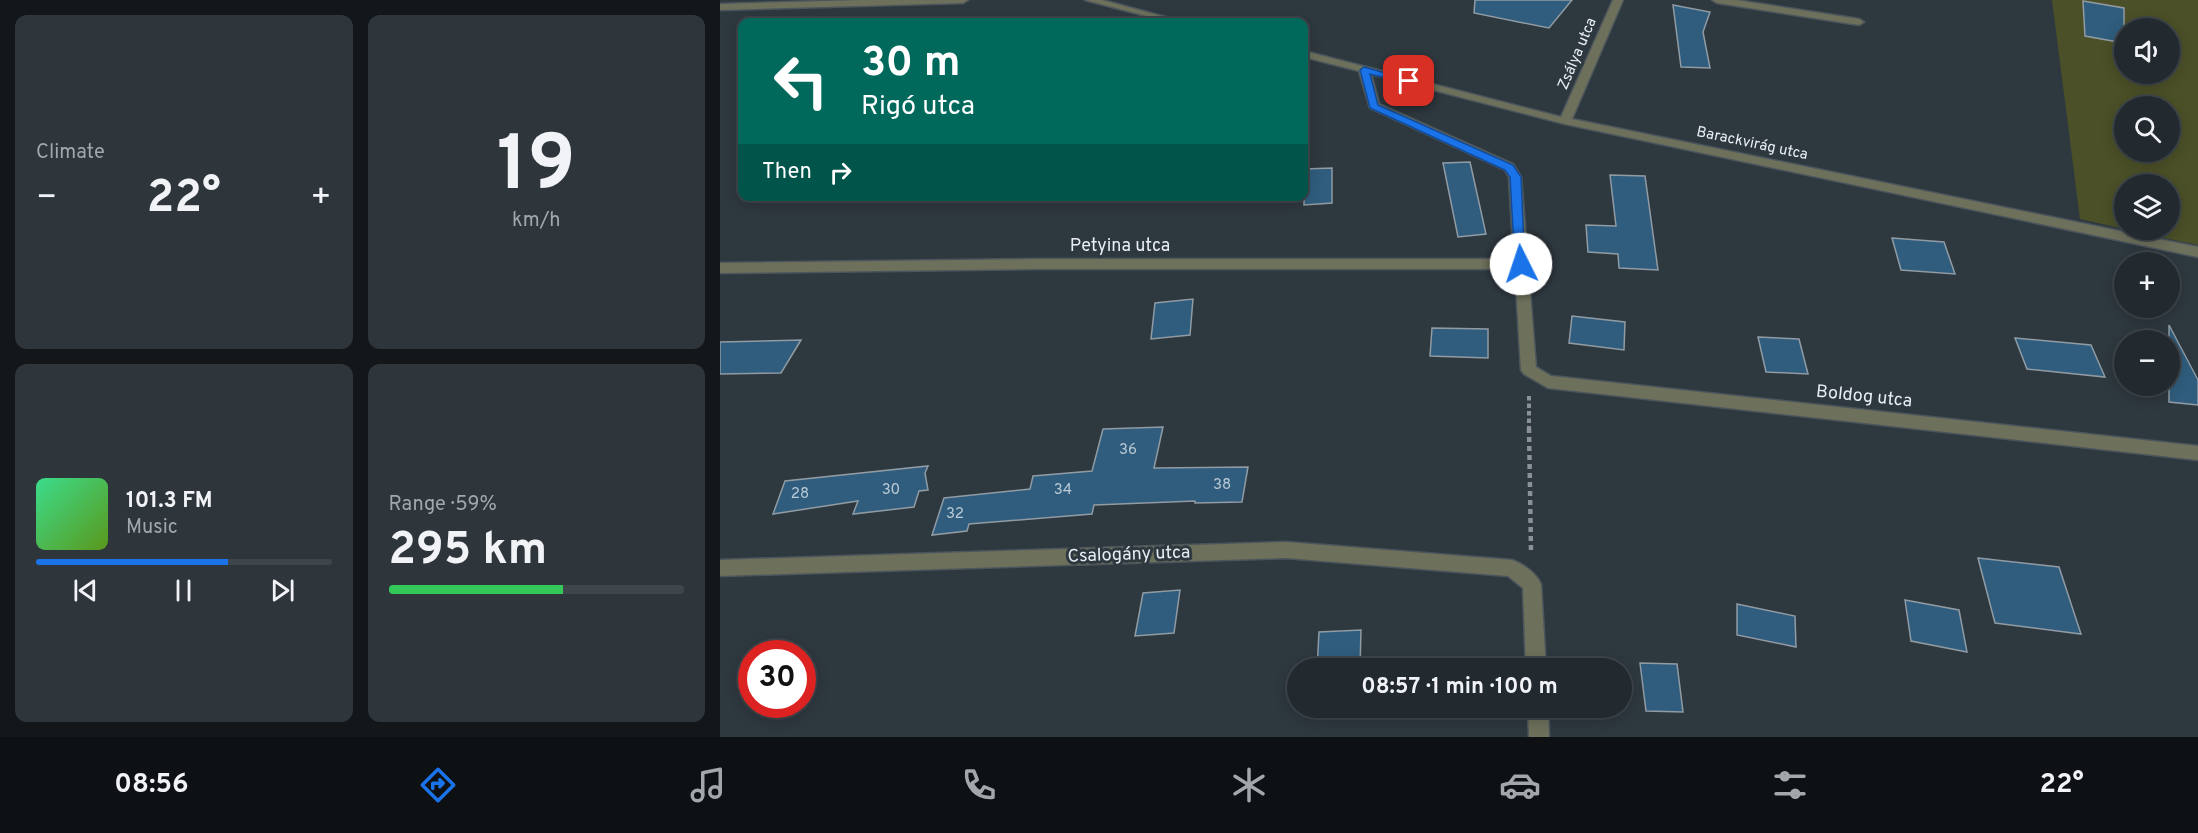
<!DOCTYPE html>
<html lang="en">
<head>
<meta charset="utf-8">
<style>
	:root { --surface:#222a2f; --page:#2e363b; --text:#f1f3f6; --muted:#a2a7aa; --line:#3f464b; --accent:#1a73e8 }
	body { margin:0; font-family:Overpass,sans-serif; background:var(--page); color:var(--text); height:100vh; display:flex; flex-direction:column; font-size:22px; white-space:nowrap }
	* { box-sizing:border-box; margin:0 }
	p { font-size:20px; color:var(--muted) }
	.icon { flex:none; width:33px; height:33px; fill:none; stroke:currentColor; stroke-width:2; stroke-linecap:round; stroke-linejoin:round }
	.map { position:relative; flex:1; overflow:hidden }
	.drawer { display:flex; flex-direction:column; gap:15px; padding:15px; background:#13171a; width:720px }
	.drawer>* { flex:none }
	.hud { position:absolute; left:18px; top:18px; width:570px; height:183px; border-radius:12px; box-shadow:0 3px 15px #0003,0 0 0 2px var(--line); background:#00695c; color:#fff; overflow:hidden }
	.fabs { position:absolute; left:1394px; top:18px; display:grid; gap:12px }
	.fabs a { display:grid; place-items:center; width:66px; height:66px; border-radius:50%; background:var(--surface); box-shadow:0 3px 15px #0003,0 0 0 2px var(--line); font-size:30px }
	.speed { position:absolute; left:18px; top:640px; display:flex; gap:12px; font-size:30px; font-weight:700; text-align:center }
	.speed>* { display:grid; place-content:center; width:78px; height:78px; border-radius:50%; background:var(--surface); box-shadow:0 3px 15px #0003,0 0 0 2px var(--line); line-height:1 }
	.speed .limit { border:9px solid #d22; background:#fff; color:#111 }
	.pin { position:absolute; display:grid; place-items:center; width:51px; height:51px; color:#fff; margin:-26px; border-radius:12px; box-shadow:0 3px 9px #0006 }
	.me { position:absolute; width:66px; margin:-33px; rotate:356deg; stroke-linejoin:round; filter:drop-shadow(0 0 4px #0008) }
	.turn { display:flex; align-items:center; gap:21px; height:126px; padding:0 24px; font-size:27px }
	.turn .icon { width:78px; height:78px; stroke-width:2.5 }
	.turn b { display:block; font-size:42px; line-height:51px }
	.then { display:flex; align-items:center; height:57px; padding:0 24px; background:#0003; gap:12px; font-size:22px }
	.big { font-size:45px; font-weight:700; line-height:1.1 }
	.drawer .widget { flex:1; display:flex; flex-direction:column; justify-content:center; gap:9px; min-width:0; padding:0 21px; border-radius:12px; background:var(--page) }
	.drawer .dial { align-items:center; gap:0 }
	.dial b { font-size:78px; line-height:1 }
	.song { display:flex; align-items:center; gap:18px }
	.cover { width:72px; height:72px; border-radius:9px; background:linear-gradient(135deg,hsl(150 70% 55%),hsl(90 70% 35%)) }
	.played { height:6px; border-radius:3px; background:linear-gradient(90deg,var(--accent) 65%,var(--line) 65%) }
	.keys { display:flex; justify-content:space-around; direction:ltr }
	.heat { display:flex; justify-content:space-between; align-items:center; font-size:33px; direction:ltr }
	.charge { height:9px; border-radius:4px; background:linear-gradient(90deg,#34c759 59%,var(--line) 0) }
	.drawer .tiles { flex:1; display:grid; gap:15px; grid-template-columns:repeat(2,1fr) }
	.trip { position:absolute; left:567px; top:658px; width:345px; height:60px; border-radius:30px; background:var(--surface); box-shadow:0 3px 15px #0003,0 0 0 2px var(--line); font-weight:700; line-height:60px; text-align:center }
	.menu { display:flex; height:96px; justify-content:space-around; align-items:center; background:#0e1113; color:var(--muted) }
	.menu .icon { width:42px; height:42px }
	.menu .on { color:var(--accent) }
	.menu b { font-size:27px; color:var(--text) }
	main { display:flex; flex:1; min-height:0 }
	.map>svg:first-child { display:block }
	.green { fill:#4b5028; fill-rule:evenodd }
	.building { fill:#305d7d; stroke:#909ba4; stroke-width:1.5 }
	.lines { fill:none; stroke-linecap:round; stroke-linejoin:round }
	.minor-casing { stroke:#4c555c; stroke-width:3 }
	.path-far1 { stroke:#8a9298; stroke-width:4; stroke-dasharray:4.5 3; stroke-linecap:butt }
	.path { stroke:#8a9298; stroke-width:4.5; stroke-dasharray:5 4; stroke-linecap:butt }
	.minor { fill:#6d705b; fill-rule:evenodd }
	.route { fill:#1a73e8; stroke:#114b97; stroke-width:1.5 }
	.labels { text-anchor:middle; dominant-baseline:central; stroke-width:6; stroke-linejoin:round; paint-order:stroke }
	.far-street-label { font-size:15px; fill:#e8eef3; stroke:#2e383f }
	.number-label { font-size:15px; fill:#bacad6 }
	.street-label { font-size:18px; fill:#e8eef3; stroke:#2e383f }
</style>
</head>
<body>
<main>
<section class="drawer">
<div class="tiles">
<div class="widget"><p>Climate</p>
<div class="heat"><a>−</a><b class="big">22°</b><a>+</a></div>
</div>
<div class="widget dial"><b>19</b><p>km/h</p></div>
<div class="widget">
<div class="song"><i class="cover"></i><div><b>101.3 FM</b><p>Music</p></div></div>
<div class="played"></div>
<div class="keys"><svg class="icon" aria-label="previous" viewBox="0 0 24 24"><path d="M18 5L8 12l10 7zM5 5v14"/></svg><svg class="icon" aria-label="pause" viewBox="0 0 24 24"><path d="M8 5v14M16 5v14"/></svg><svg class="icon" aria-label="next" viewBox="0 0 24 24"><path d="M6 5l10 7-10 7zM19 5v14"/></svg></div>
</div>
<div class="widget"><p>Range · 59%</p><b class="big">295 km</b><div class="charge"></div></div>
</div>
</section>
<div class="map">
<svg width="1478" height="737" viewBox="0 0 1478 737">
	<rect width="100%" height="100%" fill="#2e383f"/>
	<!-- green -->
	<path class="green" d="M1332,0H1478V245L1406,230H1449V184H1404V229L1360,219ZM1404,28H1449V74H1404ZM1404,106H1449V152H1404Z"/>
	<!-- building -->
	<g class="building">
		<path d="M755,0H852L829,28L754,13Z"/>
		<path d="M1363,1L1404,8V43L1365,36Z"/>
		<path d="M953,5L990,12L983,32L990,68L961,67Z"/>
		<path d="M750,162L766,234L738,237L723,163Z"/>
		<path d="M612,168V203L584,205V169Z"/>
		<path d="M890,175L925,176L938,270L899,268L898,254L868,252L866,225L896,226Z"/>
		<path d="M1172,238L1224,242L1235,274L1181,270Z"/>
		<path d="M473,299L470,335L431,339L435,303Z"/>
		<path d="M852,316L905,322L904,350L849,343Z"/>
		<path d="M1449,325L1478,380V405L1449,402Z"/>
		<path d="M712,328L768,329V358L710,356Z"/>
		<path d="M1038,337L1079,339L1088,374L1046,372Z"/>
		<path d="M1295,338L1371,345L1385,377L1307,369Z"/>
		<path d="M81,340L61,373L0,374V342Z"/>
		<path d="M443,427L434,468L528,467L522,502L475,503V501L374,505L372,514L249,524L247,531L212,535L224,498L310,489L313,476L372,471L383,429Z"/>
		<path d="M208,466L205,473L208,490L199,491L194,507L133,514L138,501L53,514L65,481Z"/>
		<path d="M1258,558L1339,567L1361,634L1275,623Z"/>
		<path d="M460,590L454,633L415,636L423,593Z"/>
		<path d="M1185,600L1239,610L1247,652L1191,641Z"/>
		<path d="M1017,604L1075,616L1076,647L1017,635Z"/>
		<path d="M641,630L640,669H597L599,632Z"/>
		<path d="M920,663L957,664L963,712L926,711Z"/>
	</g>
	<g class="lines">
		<!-- minor casing -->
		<g class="minor-casing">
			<g id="minor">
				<path d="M141,0H248L243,3L0,10V4Z"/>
				<path d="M365,0H382L464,22H449Z"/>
				<path d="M893,0H903L852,119L1478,247V257L845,124L651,74L659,104L793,164L801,177L816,367L831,376L1478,446V460L828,388L804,374L801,370L795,269H314L0,273V263L314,259H794L789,177L785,170L650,108L639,71L584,57V51L841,117Z"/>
				<path d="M992,0H1016L1139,19L1144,22L1139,25L997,3Z"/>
				<path d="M566,542L792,560C803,564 816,573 821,584L826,669H806L803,588L788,576L566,558L0,576V560Z"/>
				<path d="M808,708H828L829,737H809Z"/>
			</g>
		</g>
		<!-- path-far1 -->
		<path class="path-far1" d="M809,396V430"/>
		<!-- path -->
		<path class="path" d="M809,428L811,551"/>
		<!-- minor -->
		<use href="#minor" class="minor"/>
	</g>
	<!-- route -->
	<path class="route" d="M644,67L694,81L689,84L650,74L658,105L793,165L801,177L805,268H796L795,264L790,177L785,170L650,108L640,70Z"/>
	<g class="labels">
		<!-- far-street labels -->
		<g class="far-street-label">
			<text transform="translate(858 54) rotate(-67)">Zsálya utca</text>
			<text transform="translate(1032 144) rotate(12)">Barackvirág utca</text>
		</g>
		<!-- number labels -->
		<g class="number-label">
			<text x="408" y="450">36</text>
			<text x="502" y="485">38</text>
			<text x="171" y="490">30</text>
			<text x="343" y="490">34</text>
			<text x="80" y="494">28</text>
			<text x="235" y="514">32</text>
		</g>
		<!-- street labels -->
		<g class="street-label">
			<text x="400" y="246">Petyina utca</text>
			<text transform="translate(1144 397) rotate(6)">Boldog utca</text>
			<text transform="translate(409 555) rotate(-2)">Csalogány utca</text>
		</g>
	</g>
</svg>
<div class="fabs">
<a><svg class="icon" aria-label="sound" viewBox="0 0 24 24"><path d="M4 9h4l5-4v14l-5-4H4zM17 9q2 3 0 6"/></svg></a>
<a><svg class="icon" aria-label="search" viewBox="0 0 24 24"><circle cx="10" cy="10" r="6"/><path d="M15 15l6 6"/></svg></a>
<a><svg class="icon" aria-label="layers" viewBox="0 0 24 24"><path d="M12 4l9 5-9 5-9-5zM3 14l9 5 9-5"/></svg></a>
<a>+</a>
<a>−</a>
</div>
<div class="speed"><div class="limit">30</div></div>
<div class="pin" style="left:689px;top:81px;background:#d93025"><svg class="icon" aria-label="arrive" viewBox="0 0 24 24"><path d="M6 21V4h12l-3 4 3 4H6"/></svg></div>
<svg class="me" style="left:801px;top:264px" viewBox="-20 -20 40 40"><circle r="19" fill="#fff"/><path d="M0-13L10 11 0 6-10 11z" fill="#1a73e8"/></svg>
<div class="trip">08:57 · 1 min · 100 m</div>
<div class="hud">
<div class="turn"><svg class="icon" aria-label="left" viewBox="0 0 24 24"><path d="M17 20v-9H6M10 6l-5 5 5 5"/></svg><div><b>30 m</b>Rigó utca</div></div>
<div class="then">Then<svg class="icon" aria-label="right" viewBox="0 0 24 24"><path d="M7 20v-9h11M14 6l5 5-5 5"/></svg></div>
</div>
</div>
</main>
<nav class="menu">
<b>08:56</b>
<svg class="icon on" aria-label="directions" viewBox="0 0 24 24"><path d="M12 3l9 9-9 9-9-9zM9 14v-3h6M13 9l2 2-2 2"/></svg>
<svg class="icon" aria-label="music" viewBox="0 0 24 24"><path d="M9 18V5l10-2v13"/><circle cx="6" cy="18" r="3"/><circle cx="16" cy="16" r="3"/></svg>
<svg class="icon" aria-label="phone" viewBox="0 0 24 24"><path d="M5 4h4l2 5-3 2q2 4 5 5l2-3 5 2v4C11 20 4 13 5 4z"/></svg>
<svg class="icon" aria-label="climate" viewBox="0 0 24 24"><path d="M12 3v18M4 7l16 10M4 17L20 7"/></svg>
<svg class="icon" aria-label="car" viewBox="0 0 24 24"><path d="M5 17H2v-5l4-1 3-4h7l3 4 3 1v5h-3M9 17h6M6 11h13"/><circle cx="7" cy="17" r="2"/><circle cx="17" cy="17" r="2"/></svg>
<svg class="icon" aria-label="filters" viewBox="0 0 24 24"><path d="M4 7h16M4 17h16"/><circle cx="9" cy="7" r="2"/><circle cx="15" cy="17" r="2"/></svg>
<b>22°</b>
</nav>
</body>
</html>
